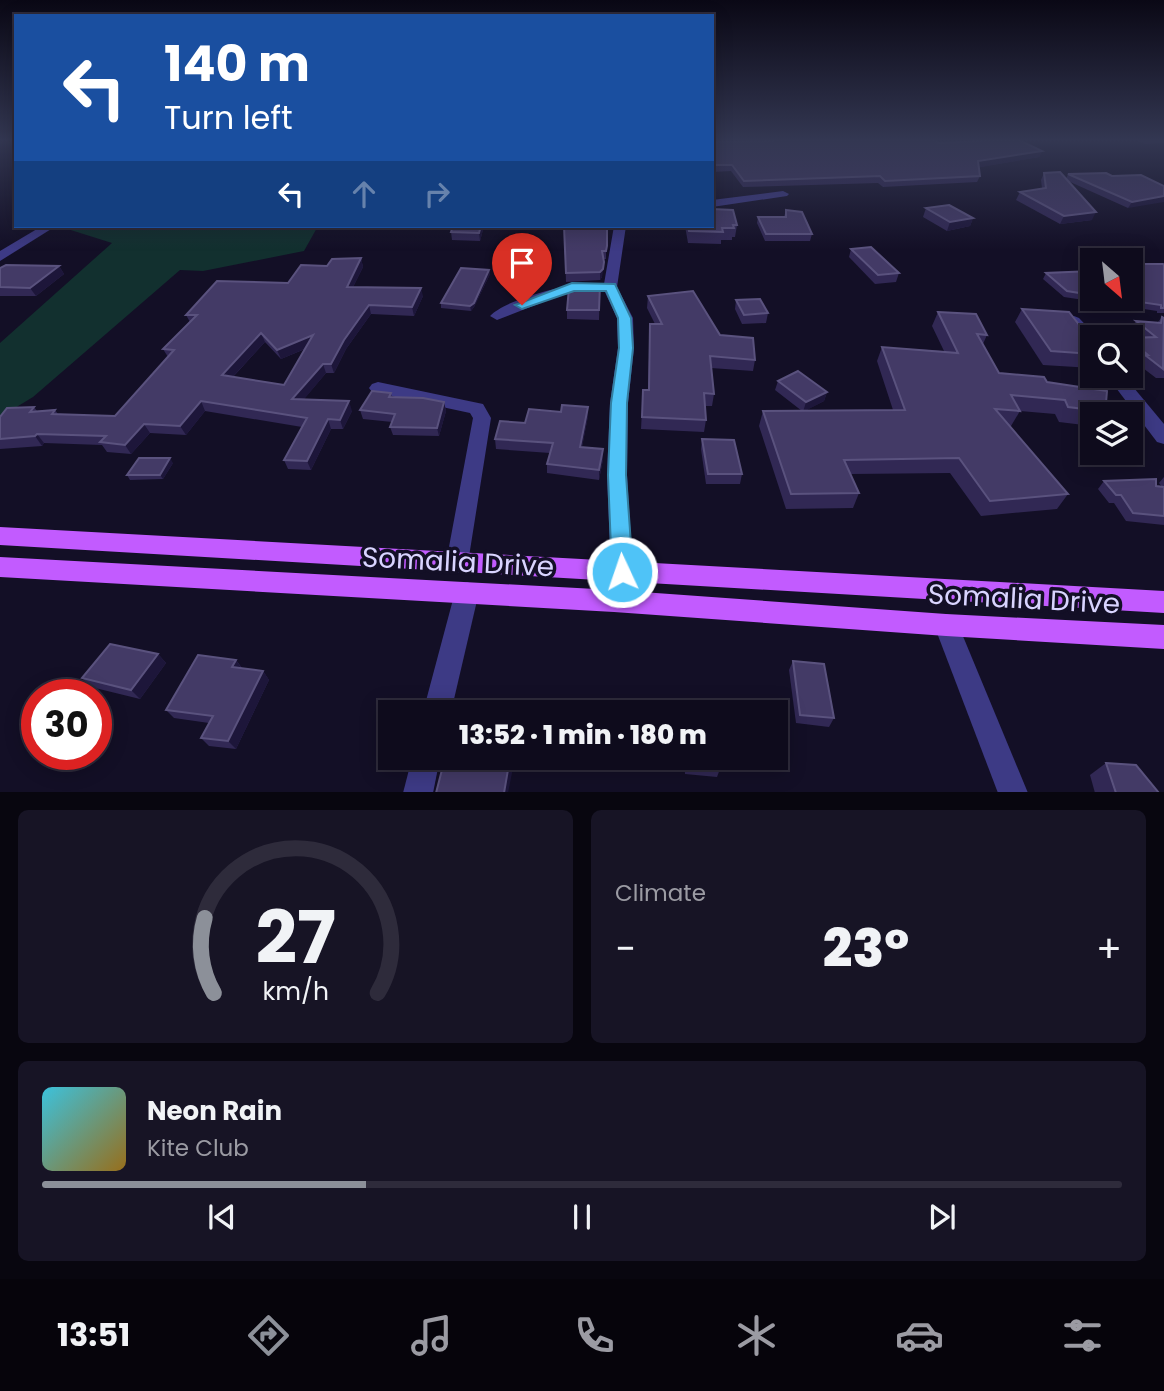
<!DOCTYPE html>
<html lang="en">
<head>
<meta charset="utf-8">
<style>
	:root { --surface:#0e0b1c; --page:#171425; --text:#f1f3f6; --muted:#9b9ba3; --line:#2e2b3b; --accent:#8c9099 }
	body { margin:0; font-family:Poppins,sans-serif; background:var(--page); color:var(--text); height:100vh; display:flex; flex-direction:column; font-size:26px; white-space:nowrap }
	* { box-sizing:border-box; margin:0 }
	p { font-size:23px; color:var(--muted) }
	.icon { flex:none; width:38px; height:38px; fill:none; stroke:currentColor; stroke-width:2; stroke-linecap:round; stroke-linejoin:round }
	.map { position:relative; height:792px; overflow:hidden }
	.side { display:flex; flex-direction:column; gap:18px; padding:18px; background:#08060f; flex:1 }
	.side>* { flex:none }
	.top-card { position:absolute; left:14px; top:14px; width:700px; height:214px; border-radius:0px; box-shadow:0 4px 18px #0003,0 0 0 2px var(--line); background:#1a4fa0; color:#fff; overflow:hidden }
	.needle { width:46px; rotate:152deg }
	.controls { position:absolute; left:1080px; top:248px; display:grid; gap:14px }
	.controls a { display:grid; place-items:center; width:63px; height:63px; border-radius:0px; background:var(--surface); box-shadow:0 4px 18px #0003,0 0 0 2px var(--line); font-size:35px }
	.speed { position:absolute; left:21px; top:679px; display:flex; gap:14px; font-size:35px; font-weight:700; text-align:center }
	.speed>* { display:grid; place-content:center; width:91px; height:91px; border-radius:50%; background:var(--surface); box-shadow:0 4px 18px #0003,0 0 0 2px var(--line); line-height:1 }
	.speed .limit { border:10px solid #d22; background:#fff; color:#111 }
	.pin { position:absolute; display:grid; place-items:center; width:60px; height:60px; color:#fff; margin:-72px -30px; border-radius:50% 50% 50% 0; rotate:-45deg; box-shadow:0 0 7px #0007 }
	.pin .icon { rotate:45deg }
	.me { position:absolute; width:77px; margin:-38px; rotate:357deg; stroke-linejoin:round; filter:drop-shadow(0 0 5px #0008) }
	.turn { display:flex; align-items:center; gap:24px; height:147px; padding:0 35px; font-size:32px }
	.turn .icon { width:91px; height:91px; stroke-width:2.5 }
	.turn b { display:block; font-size:49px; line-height:60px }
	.lanes { display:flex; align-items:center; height:66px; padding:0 35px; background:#0003; justify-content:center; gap:35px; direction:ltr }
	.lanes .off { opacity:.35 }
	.big { font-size:52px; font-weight:800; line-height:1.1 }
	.side .tile { flex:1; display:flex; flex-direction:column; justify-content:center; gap:10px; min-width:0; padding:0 24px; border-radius:10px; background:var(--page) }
	.side .dial { align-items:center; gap:0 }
	.dial svg { height:182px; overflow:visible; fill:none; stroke:var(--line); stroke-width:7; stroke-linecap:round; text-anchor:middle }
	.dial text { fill:var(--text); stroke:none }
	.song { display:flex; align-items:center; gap:21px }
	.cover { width:84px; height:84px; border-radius:10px; background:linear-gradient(135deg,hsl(190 70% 55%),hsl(40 70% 35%)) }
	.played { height:7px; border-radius:4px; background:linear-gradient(90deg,var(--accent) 30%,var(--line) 30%) }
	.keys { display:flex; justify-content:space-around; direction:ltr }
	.heat { display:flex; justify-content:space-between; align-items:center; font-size:38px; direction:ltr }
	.side .tiles { flex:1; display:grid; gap:18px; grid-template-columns:1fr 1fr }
	.tile:last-child { grid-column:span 2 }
	.trip { position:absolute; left:378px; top:700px; width:410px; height:70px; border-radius:0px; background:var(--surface); box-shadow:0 4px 18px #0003,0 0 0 2px var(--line); font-weight:800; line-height:70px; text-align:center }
	.dock { display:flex; height:112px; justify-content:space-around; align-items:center; background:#06040b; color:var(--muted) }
	.dock .icon { width:49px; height:49px }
	.dock .active { color:var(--accent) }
	.dock b { font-size:32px; color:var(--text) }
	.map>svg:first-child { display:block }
	.green { fill:#12302f }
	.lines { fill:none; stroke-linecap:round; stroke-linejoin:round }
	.minor { fill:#3d3a85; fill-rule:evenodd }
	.primary { fill:#c25bff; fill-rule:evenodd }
	.wall { fill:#312854; fill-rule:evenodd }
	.shaded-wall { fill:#1d163a }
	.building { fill:#433a66; stroke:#5a527e; stroke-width:2; fill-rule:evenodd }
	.route { fill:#4fc3f7; stroke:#337fa1; stroke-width:2 }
	.labels { text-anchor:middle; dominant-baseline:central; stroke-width:7; stroke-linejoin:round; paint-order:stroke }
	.near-street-label { font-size:28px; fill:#d9d4ff; stroke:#130f26 }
</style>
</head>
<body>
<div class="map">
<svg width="1164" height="793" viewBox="0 0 1164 793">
	<rect width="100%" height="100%" fill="#130f26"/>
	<!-- green -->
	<path class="green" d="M58,226H318L304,251L203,271L180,270L33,397L0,417V343L112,243Z"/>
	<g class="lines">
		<!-- minor -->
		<g class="minor">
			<path d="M783,191L789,194L787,196L712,207V200Z"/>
			<path d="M42,226H56L0,261V251Z"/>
			<path d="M614,226H626L617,287L633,318L634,348L628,403L627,475L633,572L630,579L622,582L614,579L611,572L607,475L610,403L618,348L617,318L604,290L561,295L497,320L490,316C507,298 578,280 604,284Z"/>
			<path d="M1074,316L1079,318L1098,338H1092V345L1086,343L1066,321Z"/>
			<path d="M1107,376H1124L1164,424V444L1157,442Z"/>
			<path d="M378,382L483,404L491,418L468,563L465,570L457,573L449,570L446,563L473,418L470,413L372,392L369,388L372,384Z"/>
			<path d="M467,582L475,585L479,592L451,712H423L455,592L459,585Z"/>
			<path d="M946,614L955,617L1028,793H998L934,625L937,617Z"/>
			<path d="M412,758H440L433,793H403Z"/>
		</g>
		<!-- primary -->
		<g class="primary">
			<path d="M0,527L1164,591V613L0,545Z"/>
			<path d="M0,557L614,590L946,614L1164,625V649L946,636L614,612L0,577Z"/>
		</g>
	</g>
	<!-- wall -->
	<g class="wall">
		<path d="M1061,139H1164V143L1145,144L1136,140H1063Z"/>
		<path d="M712,142L939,143L1042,151L1039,157L979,167L980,176L977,182L883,187L878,183L743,187L731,171L712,172Z"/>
		<path d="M1044,173L1066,179L1068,174L1112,176L1164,186L1128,208L1068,181L1092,220L1060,224L1016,200L1020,192L1042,188L1041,180Z"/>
		<path d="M926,208L973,218L970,226L947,231L923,217Z"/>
		<path d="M786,210L812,234L810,241H765L757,223L758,217H784Z"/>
		<path d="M737,225L735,237H732V240H721V244L688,243L685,226Z"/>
		<path d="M453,226H484L480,241L452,240L451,232Z"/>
		<path d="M564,226H607L606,254V259H603L602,277L600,280L566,282Z"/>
		<path d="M851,249L899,273L896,282L875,284L849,257Z"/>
		<path d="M361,258L363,267L353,287L423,296L414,316L371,314L346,349L334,373H326L303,400L352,411L343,429H331L311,470L288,469L284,460L302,427L205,411L186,435L150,433L131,454L107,452L102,445L44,443L42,446L0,449V417L34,407L37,411L55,410L58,414L115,416L168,357L163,349L190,322L186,315L288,283L327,266ZM265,342L281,359L305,349L284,385L233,377Z"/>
		<path d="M1135,264L1164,265V313H1157V311L1064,297L1043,279L1046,273L1092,271V299H1130L1133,269Z"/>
		<path d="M59,266L64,274L36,296H0V268Z"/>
		<path d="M489,270L490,274L474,307L471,311L441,308V303Z"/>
		<path d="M600,285L599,320L567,319V310Z"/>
		<path d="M648,296L720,335L755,360L753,371L711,368L714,394L712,406H705L706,420L704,432L641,429L643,390H648L650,324H655L647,308Z"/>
		<path d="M736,300L768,313L766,323L742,324L735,309Z"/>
		<path d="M1022,309L1092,341V368L1043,365L1015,322Z"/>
		<path d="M938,312L987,335L983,344L999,373L1047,382L1106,403L1104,405L1109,412L1107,415H1092V426L1059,422L1055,414L1020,411L1011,426H1009L1068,494L1057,509L981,516L950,473L851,474L859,493L853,508L786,509L759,426L763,411H802L775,390L778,381L827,392L824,401L804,411L893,410L877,361L882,347L944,351L932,326Z"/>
		<path d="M1162,317L1164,318V378H1156L1139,365L1140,363L1130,355V338H1139L1130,330L1136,321L1158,322Z"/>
		<path d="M391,393L392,397L444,402L446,411L439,436L393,435L390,427L392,422L363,419L360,410Z"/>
		<path d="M588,416L582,447L603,449V459L599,480L547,473V464L550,453L496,449L495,439L525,423Z"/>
		<path d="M702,439L742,474L740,484H706L701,449Z"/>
		<path d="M173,463L163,479L130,480L127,475Z"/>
		<path d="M1164,477V525L1126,521L1114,503H1109L1098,489L1104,481L1162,487L1159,483Z"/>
		<path d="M158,654L166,663L140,699L91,687L82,678Z"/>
		<path d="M236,660L242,668L263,671L269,680L236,749L209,746L201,738L209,723L174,718L166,710Z"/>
		<path d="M793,661L834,718L829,727L796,723L789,670Z"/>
		<path d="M684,758H719L720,769L717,777L685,774Z"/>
		<path d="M1106,763L1159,793H1095L1090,775Z"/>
	</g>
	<!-- shaded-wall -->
	<g class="shaded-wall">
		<path d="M1042,151L1039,157L976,168L978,161Z"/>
		<path d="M1164,196V202L1128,208L1132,202Z"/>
		<path d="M1096,212L1092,220L1060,224L1064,216Z"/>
		<path d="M973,218L970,226L947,231L950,222Z"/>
		<path d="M481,226H484L480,241L479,233Z"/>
		<path d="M361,258L363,267L349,295L347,287Z"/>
		<path d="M604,262L602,277L600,280V272Z"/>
		<path d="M59,266L64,274L36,296L30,288Z"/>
		<path d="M489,270L490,274L474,307L471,311L470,306Z"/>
		<path d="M421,288L423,296L414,316L412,307Z"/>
		<path d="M369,305L371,314L346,349L334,373L331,364L344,340Z"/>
		<path d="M261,333L265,342L226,384L222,375Z"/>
		<path d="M313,335L316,344L281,359L277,350Z"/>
		<path d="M323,364L326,373L296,409L292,399Z"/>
		<path d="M827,392L824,401L803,412L806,402Z"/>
		<path d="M201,401L205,411L186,435L180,426Z"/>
		<path d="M349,401L352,411L343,429L340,420Z"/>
		<path d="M444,402L446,411L439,436L437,428Z"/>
		<path d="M588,407V416L580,456V447Z"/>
		<path d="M328,419L331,429L311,470L307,461Z"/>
		<path d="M144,424L150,433L131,454L125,445Z"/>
		<path d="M37,434L44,443L42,446L35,436Z"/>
		<path d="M603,449V459L599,480V470Z"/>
		<path d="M170,458L173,463L163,479L160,475Z"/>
		<path d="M158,654L166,663L140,699L131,690Z"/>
		<path d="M236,660L242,669L232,667Z"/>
		<path d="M263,671L269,680L236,749L228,741Z"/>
		<path d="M510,758H515L508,793H504Z"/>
	</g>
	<!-- building -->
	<g class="building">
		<path d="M776,139H932L939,143L1017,139L1042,151L978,161L980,176L885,181L880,176L744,181L732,165H712V142L773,141Z"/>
		<path d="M1060,172L1096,212L1064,216L1020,192L1046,188L1044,173Z"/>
		<path d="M1106,173L1112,176L1141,175L1164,186V196L1132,202L1068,174Z"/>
		<path d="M949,205L973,218L950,222L926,208Z"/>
		<path d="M712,209L733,210L737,225H733L734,228H722L723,232L689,231L688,226H712Z"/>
		<path d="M786,210L802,212L812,234H766L758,217H786Z"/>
		<path d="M453,226H481L479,233L451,232Z"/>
		<path d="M564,226H607V246L606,251H602L604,262L603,269L600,272L566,273Z"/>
		<path d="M871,247L899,273L878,275L851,249Z"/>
		<path d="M361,258L347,287L421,288L412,307L369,305L344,340L331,364H323L292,399L349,401L340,420L328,419L307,461L284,460L307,418L201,401L180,426L144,424L125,445L100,442L106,436L37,434L35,436L0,439V417L7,408L34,407L30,412L55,410L52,414L115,416L174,350L163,349L197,315H186L217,281L288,283L301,265L327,266L332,259ZM261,333L277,350L313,335L284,385L222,375Z"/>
		<path d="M1135,264H1163L1164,265V308H1161V305L1120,299H1130V269L1140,268Z"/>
		<path d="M6,265L59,266L30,288L0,287V268Z"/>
		<path d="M461,268L489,270L474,303L470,306L441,303Z"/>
		<path d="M1092,271V295L1067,291L1046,273Z"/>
		<path d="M600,285L599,310H567L569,288Z"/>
		<path d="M693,291L720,335L753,338L755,360L710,356L714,394L704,393L706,420L642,417L643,390H649L650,324H662L648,296Z"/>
		<path d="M760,299L768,313L744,315L736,300Z"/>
		<path d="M1022,309L1069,312L1092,341V354L1051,351Z"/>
		<path d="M938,312L976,314L987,335L977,334L999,373L1044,377L1047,382L1107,391L1106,403L1103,402L1109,412L1068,407L1065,400L1011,395L1020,411L995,409L1068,494L990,501L959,458L844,460L859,493L791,494L763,411L905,410L882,347L958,353Z"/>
		<path d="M1162,317L1164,318L1163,369L1145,355H1148L1130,340V338L1156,337L1136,321L1161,323Z"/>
		<path d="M798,371L827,392L806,402L778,381Z"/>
		<path d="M372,391L391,393L389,397L423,398L444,402L437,428L390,427L395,414L360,410Z"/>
		<path d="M562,405L588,407L580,447L603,449L599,470L547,464L553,443L495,439L500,421L525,423L529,409L561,412Z"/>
		<path d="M702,439L734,440L742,474H708Z"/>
		<path d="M139,458H170L160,475H127Z"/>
		<path d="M1156,479V486L1164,487V516L1133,513L1121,495H1116L1104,481Z"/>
		<path d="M110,644L158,654L131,690L82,678Z"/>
		<path d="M198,655L236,660L232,667L263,671L228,741L201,738L213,716L166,710Z"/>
		<path d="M793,661L824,664L834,718L800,715Z"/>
		<path d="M445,758H510L504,793H436Z"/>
		<path d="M687,758H719L720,769L687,766Z"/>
		<path d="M1106,763L1136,765L1159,793H1116Z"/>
	</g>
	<!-- sky -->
	<linearGradient id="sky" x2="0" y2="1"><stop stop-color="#0a0815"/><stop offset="0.56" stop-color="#333752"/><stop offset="1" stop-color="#333752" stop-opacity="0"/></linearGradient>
	<rect width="1164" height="250" fill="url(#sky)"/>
	<!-- route -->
	<path class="route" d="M572,283L615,284L631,318L633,348L627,403L626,475L633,572L630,579L622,581L615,579L612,572L608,475L611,403L619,348L618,318L606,291H574L522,309L515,305Z"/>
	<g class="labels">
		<!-- near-street labels -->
		<g class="near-street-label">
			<text transform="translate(458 562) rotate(3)">Somalia Drive</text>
			<text transform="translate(1024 599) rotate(3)">Somalia Drive</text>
		</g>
	</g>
</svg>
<div class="controls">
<a><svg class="needle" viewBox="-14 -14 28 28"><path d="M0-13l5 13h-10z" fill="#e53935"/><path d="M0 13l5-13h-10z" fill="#9b9ba3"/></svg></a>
<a><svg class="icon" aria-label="search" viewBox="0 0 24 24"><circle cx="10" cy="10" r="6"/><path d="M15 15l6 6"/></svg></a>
<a><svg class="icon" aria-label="layers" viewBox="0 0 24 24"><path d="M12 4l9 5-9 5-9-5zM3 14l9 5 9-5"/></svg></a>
</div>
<div class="speed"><div class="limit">30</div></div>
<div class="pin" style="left:522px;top:305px;background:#d93025"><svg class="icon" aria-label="arrive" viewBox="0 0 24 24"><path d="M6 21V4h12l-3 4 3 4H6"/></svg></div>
<svg class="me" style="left:622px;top:572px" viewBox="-20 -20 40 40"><circle r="17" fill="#4fc3f7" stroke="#fff" stroke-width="3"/><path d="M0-11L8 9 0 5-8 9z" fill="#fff"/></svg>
<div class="trip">13:52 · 1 min · 180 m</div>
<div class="top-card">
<div class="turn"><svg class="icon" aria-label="left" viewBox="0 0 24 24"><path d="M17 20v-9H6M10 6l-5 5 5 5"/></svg><div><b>140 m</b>Turn left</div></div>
<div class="lanes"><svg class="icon" aria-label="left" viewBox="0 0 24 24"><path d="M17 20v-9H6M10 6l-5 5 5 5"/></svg><svg class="icon off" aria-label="ahead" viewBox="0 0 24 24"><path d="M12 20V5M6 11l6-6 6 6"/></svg><svg class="icon off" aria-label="right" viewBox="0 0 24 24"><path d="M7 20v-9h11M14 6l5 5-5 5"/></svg></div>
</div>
</div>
<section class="side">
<div class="tiles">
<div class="tile dial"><svg viewBox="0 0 100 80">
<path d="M14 69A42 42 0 1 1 86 69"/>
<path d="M14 69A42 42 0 0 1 10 36" stroke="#8c9099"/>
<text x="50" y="56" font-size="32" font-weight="700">27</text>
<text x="50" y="72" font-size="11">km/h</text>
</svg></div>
<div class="tile"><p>Climate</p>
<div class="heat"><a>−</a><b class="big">23°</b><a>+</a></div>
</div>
<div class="tile">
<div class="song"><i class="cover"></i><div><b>Neon Rain</b><p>Kite Club</p></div></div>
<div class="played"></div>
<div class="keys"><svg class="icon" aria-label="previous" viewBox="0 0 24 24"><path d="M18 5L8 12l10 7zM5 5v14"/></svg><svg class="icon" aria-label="pause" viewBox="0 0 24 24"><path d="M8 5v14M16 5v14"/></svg><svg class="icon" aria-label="next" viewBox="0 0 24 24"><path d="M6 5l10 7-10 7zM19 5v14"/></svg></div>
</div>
</div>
</section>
<nav class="dock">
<b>13:51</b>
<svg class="icon active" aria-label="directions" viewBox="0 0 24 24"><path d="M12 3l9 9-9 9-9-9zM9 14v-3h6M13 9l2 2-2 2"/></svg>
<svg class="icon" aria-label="music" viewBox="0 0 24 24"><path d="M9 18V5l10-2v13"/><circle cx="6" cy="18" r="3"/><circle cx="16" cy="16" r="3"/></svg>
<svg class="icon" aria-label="phone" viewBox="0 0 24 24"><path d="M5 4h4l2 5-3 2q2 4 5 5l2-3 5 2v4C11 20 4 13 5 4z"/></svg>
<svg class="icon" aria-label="climate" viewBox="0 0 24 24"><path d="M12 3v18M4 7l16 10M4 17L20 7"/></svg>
<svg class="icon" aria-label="car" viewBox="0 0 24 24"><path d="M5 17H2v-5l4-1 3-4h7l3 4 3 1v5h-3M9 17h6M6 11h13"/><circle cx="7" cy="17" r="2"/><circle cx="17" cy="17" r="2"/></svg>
<svg class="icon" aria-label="filters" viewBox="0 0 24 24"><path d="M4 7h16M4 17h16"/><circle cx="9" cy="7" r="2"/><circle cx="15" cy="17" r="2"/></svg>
</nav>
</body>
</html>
